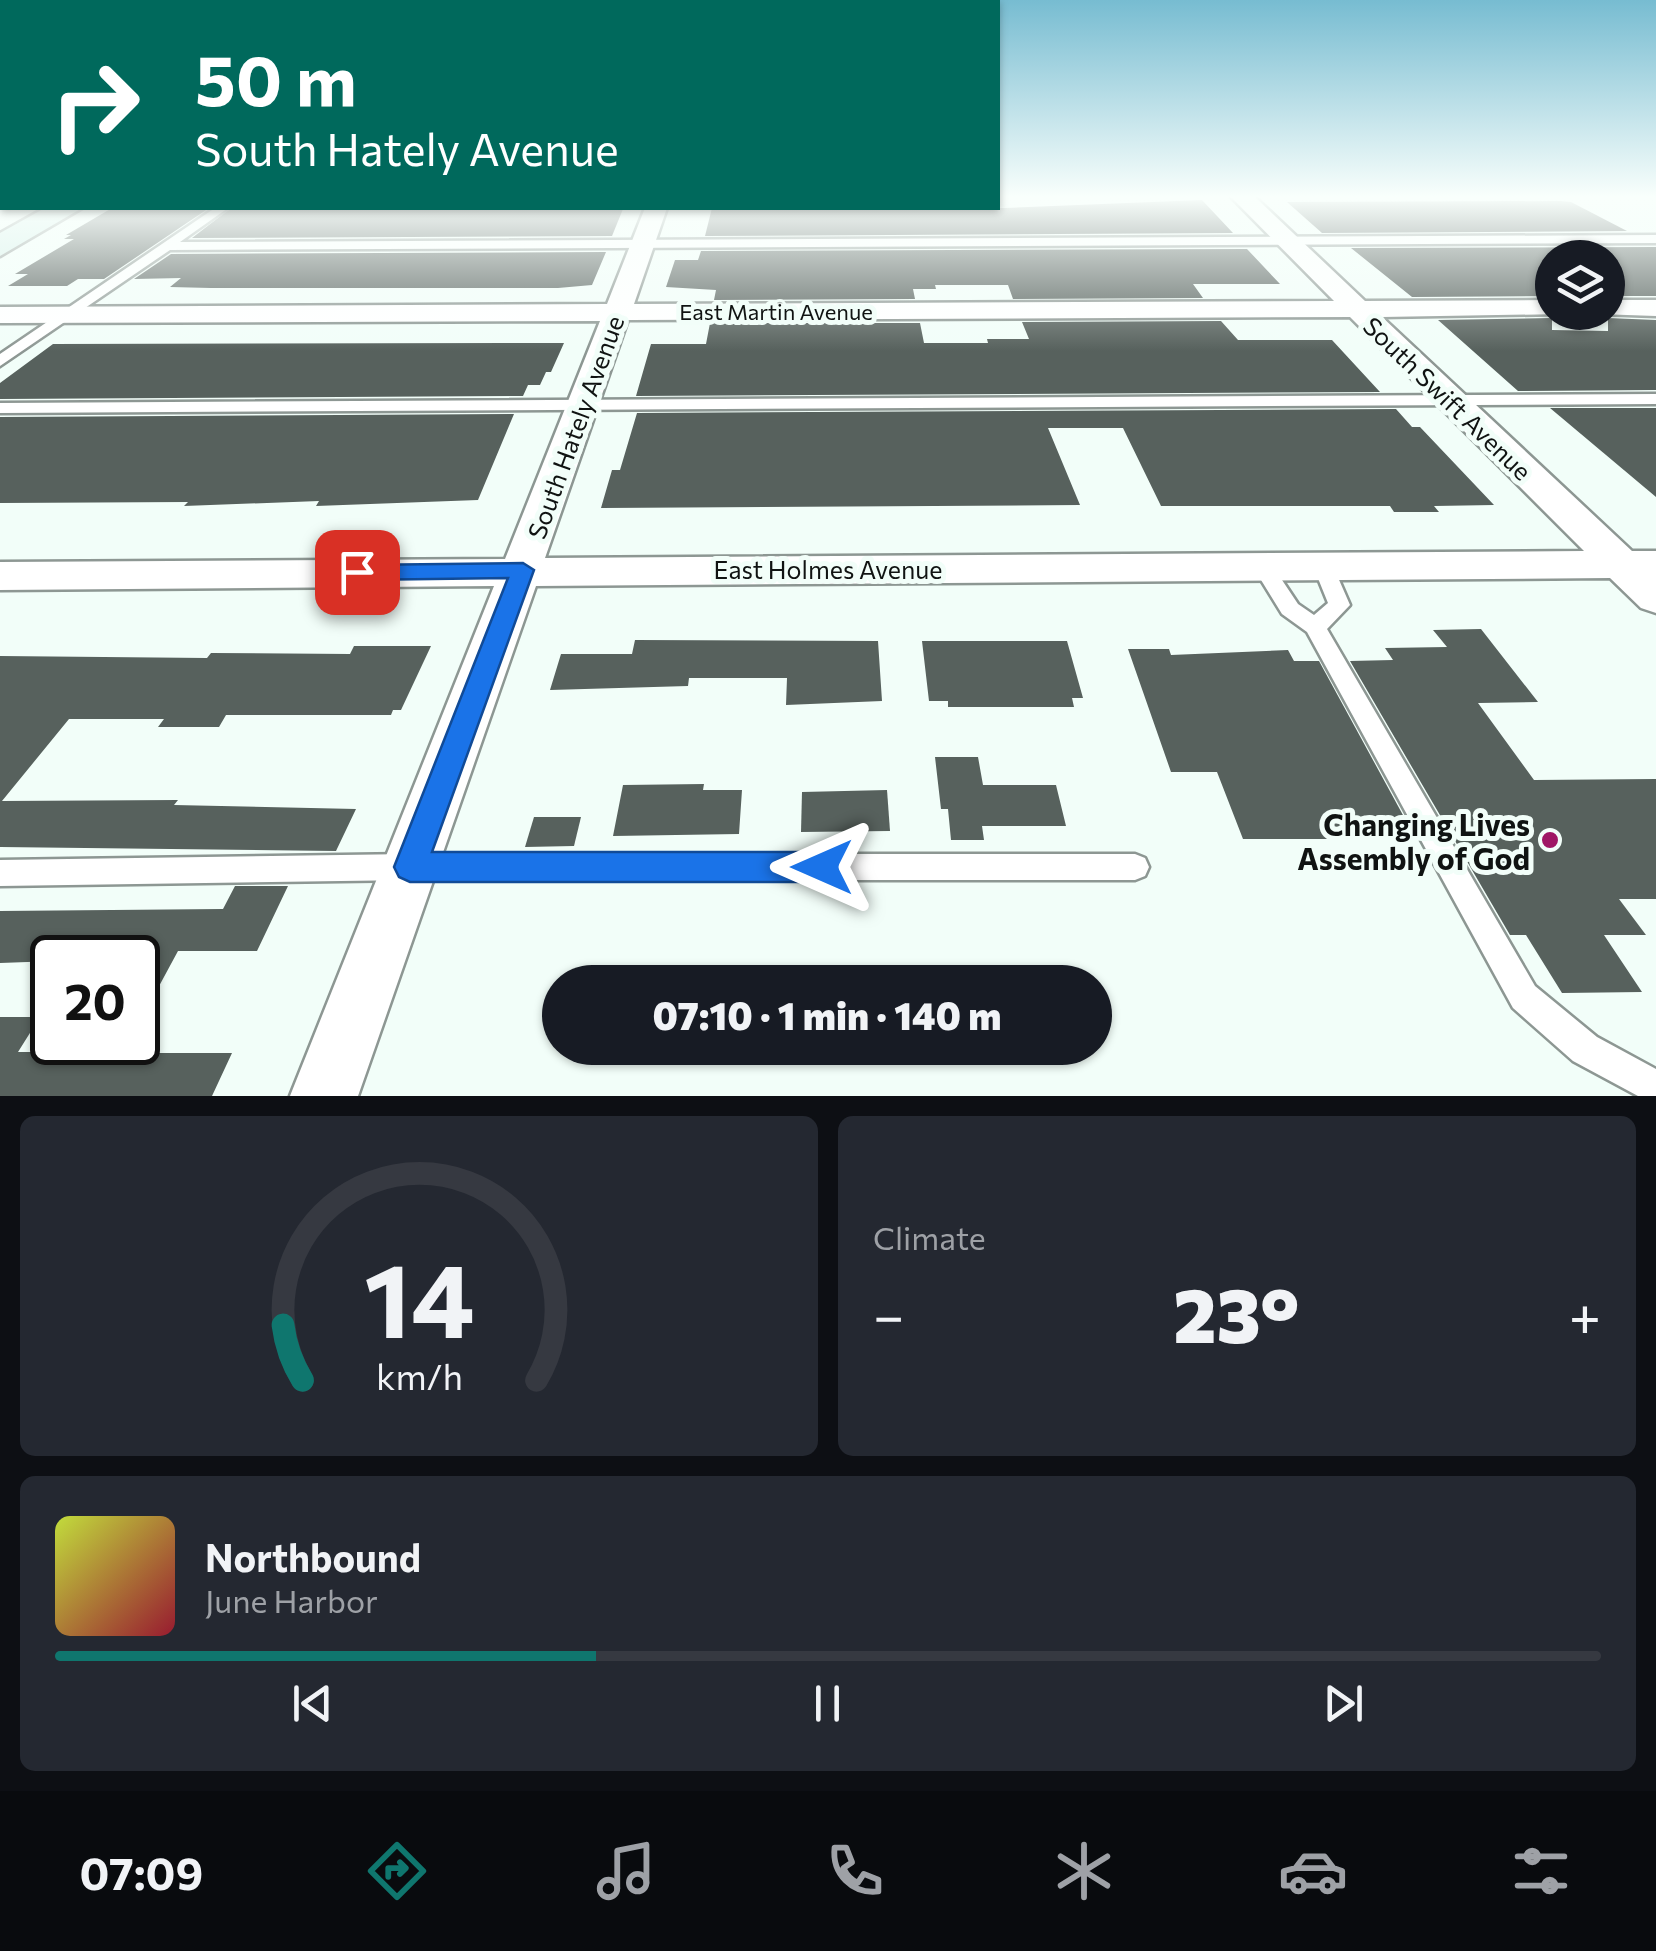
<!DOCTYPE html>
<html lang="en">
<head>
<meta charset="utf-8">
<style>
	:root { --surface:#171b24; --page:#242831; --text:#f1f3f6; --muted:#9ea1a6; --line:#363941; --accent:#0f766e }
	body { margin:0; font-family:Commissioner,sans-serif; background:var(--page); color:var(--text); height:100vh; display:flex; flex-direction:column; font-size:38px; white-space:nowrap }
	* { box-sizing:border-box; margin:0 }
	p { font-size:32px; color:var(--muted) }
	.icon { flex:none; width:55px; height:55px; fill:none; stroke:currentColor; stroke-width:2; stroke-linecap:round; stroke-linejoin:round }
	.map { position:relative; height:1096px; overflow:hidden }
	.panel { display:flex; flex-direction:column; gap:20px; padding:20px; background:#0d0f14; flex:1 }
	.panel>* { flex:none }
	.banner { position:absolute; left:0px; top:0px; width:1000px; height:210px; box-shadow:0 2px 8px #0004; background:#00695c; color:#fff; overflow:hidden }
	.fabs { position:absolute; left:1535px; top:240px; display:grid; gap:20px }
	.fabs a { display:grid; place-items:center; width:90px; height:90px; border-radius:50%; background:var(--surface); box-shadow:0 2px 8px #0004; font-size:50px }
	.speed { position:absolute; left:30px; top:935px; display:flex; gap:20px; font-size:50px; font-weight:700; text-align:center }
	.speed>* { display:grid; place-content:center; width:130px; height:130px; border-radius:50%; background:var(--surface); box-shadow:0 2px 8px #0004; line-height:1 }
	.speed .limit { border:5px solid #111; border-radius:15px; background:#fff; color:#111 }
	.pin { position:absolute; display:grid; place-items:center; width:85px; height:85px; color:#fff; margin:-42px; border-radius:20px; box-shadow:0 5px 15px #0006 }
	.me { position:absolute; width:110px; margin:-55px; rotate:270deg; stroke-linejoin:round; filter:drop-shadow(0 0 8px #0008) }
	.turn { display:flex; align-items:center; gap:35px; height:210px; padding:0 30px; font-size:45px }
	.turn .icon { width:130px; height:130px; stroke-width:2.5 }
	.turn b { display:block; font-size:70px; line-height:85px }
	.big { font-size:75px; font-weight:800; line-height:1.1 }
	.panel .tile { flex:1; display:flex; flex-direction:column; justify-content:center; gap:15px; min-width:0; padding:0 35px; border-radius:15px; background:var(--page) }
	.panel .dial { align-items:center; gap:0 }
	.dial svg { height:260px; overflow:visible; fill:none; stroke:var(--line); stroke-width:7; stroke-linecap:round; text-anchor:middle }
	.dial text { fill:var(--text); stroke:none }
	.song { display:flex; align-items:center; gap:30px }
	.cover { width:120px; height:120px; border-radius:15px; background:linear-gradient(135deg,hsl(70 70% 55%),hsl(350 70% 35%)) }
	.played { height:10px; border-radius:5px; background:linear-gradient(90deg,var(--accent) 35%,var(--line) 35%) }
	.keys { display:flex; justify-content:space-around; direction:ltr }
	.heat { display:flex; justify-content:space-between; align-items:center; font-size:55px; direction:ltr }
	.panel .tiles { flex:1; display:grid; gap:20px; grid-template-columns:1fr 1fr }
	.tile:last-child { grid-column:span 2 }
	.trip { position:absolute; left:542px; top:965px; width:570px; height:100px; border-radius:50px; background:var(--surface); box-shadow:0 2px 8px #0004; font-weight:800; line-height:100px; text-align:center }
	.dock { display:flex; height:160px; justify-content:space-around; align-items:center; background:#090b0e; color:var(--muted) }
	.dock .icon { width:70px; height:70px }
	.dock .on { color:var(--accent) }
	.dock b { font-size:45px; color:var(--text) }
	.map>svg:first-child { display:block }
	.building { fill:#57615d }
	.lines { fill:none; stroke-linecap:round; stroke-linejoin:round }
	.service-casing { stroke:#8d9793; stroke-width:5 }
	.minor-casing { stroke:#8d9793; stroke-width:5 }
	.secondary-casing { stroke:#8d9793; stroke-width:5 }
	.service { fill:#fff; fill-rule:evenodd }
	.minor { fill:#fff; fill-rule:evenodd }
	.secondary { fill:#d3f0e8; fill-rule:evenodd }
	.route { fill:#1a73e8; stroke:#114b97; stroke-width:2.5 }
	.poi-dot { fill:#9f1765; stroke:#f2fef9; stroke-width:4 }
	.labels { text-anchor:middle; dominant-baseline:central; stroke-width:10; stroke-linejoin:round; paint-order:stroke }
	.far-street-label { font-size:22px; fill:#101312; stroke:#f2fef9 }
	.street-label { font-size:25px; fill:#101312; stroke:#f2fef9 }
	.near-poi-label { font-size:30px; font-weight:bold; fill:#101312; stroke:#f2fef9; text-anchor:end }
</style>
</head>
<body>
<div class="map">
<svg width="1656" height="1096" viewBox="0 0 1656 1096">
	<rect width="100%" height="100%" fill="#f2fef9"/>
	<!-- building -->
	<g class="building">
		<path d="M1202,200L1233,233L705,236L712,208H1005Z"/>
		<path d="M1560,201L1571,202L1627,231L1322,233L1287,202Z"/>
		<path d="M112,208H209L104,279H78L67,286H8L28,274H15L74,239H64L71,235H66Z"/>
		<path d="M231,208H618L623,209L612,236L192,238Z"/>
		<path d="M1656,247V296H1608V255H1552V296L1412,297L1351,248Z"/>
		<path d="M1247,249L1280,284H1193L1203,298L1013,299L1008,285H935L936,289H913L915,299L714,300L716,290L666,287L675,260H698L701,251Z"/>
		<path d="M606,252L592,285L558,288H211L170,287L181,278L134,279L171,254Z"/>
		<path d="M1552,318V330L1608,331V318L1656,320V390L1518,391L1438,320Z"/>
		<path d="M1221,321L1238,340H1332L1380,392L636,396L651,344H706L710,323H920L924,343H988L987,339H1029L1022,322Z"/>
		<path d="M564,343L551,372H546L540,385H528L523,396L0,399V383L53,344Z"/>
		<path d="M1550,408H1656V497Z"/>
		<path d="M1396,409L1412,427H1420L1494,505L1434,506L1439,512H1394L1390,506H1161L1123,428H1048L1080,505L601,508L612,470H620L637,413Z"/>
		<path d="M514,414L478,500L316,506L319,501L184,506L188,502L0,503V417Z"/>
		<path d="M1481,629L1538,702L1478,703L1534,780L1656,779V899H1619L1646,935H1604L1642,992L1562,993L1526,935H1510L1350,661L1393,660L1385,648L1447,647L1433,630Z"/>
		<path d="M635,640L878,641L882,701L786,705L787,678H689L688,686L550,690L561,654H632Z"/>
		<path d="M922,641H1067L1083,698H1072L1074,707H948V701H929Z"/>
		<path d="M354,646H431L401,710H393L391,715H226L219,727H158L164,719H69L2,801L178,800L174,805L356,809L336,851L0,847V656L207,658L211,653L350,654Z"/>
		<path d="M1128,649H1169L1171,655L1288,650L1294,661H1319L1416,839H1243L1217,772H1171Z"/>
		<path d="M935,757H978L983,785H1056L1066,826H982L984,840H951L948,809H941Z"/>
		<path d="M704,784L703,790H742L739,834L613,836L623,785Z"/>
		<path d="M887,790L890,831L801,832L802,792Z"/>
		<path d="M534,817H581L574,846L525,847Z"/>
		<path d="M235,886H288L257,951H178L138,1025V958L0,963V911L223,909Z"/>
		<path d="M0,1017H40L18,1052H84L90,1042H128L122,1053H232L212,1096H0Z"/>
	</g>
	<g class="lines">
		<!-- service casing -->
		<g class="service-casing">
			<g id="service">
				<path d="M215,208H228L180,242L1656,235V243L170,250L0,366V354Z"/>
				<path d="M1656,394V404L0,413V403Z"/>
				<path d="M1323,559L1333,566L1350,605L1327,629L1535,986L1597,1037L1656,1069V1096H1638L1573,1061L1513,1008L1307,632L1282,614L1253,567L1263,560L1270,562L1298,604L1314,615L1328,603L1313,566Z"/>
				<path d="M411,854H1135L1145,858L1149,867L1145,876L1135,880H411L0,886V860Z"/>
			</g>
		</g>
		<!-- minor casing -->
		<g class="minor-casing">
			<g id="minor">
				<path d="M1231,197H1255L1365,301L1552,300V312L1562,314L1382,317L1632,551H1656V613L1641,608L1610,578L536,586L358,1096H290L494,586L0,590V562L505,559L600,321L0,323V307L607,304L645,208H667L634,304L1334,301ZM1350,317L1584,551L545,558L628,320Z"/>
				<path d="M1608,300H1656V316L1598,314L1608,312Z"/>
			</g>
		</g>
		<!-- secondary casing -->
		<g class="secondary-casing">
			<path id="secondary" d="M45,208H82L0,256V233Z"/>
		</g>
		<!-- service -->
		<use href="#service" class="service"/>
		<!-- minor -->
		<use href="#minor" class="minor"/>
		<!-- secondary -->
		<use href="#secondary" class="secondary"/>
	</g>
	<!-- sky -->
	<linearGradient id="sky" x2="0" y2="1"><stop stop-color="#77bcd1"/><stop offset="0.56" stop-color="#f9fffc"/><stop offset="1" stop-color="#f9fffc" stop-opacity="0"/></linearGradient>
	<rect width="1656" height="351" fill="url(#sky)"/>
	<!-- route -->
	<path class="route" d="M523,563L534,570L432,852H822L834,857L839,867L834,877L822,882H410L399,877L394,867L508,578L357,580L345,572L357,565Z"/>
	<!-- markers -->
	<circle class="poi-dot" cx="1550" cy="840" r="10"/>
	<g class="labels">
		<!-- far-street labels -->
		<g class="far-street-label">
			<text x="776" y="311">East Martin Avenue</text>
		</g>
		<!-- street labels -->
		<g class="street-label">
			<text transform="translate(1448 398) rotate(44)">South Swift Avenue</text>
			<text transform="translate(575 427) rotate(-70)">South Hately Avenue</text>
			<text x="828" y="569">East Holmes Avenue</text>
		</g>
		<!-- near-poi labels -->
		<g class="near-poi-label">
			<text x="1530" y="823">Changing Lives<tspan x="1530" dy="34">Assembly of God</tspan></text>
		</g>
	</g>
</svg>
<div class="fabs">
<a><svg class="icon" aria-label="layers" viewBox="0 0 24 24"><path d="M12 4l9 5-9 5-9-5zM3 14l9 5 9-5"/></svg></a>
</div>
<div class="speed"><div class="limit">20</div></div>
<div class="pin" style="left:357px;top:572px;background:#d93025"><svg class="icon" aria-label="arrive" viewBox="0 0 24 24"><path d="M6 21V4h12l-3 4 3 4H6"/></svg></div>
<svg class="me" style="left:822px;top:867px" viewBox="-20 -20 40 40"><path d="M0-17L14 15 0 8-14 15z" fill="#1a73e8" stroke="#fff" stroke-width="4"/></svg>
<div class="trip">07:10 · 1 min · 140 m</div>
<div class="banner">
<div class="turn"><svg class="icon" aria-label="right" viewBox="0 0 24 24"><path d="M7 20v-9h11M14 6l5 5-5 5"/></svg><div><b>50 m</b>South Hately Avenue</div></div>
</div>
</div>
<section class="panel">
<div class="tiles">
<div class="tile dial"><svg viewBox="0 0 100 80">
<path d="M14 69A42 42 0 1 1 86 69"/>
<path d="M14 69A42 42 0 0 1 8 52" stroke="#0f766e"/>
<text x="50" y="56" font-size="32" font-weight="700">14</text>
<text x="50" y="72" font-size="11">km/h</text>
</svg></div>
<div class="tile"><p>Climate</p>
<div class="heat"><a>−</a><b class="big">23°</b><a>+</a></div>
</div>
<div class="tile">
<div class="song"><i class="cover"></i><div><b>Northbound</b><p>June Harbor</p></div></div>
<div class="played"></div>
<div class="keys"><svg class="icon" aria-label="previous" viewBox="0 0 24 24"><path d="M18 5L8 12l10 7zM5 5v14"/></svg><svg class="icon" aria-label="pause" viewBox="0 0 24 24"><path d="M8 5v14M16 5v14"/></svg><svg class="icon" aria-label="next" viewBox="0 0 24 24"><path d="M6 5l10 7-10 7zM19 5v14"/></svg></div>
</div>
</div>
</section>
<nav class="dock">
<b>07:09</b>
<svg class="icon on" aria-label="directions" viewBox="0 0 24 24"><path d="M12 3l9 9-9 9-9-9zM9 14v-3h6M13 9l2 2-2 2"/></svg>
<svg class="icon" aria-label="music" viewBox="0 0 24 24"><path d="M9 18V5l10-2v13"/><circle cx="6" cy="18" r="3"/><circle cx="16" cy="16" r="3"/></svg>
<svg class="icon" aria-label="phone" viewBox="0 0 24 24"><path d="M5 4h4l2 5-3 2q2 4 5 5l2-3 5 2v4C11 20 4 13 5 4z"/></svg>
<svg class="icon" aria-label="climate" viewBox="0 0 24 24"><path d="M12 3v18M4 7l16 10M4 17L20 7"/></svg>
<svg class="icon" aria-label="car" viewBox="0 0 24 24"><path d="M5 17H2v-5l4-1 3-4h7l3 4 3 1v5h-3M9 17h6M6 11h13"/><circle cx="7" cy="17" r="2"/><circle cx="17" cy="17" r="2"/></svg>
<svg class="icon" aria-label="filters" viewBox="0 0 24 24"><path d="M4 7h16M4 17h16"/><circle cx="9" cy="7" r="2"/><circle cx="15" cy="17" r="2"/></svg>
</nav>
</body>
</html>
